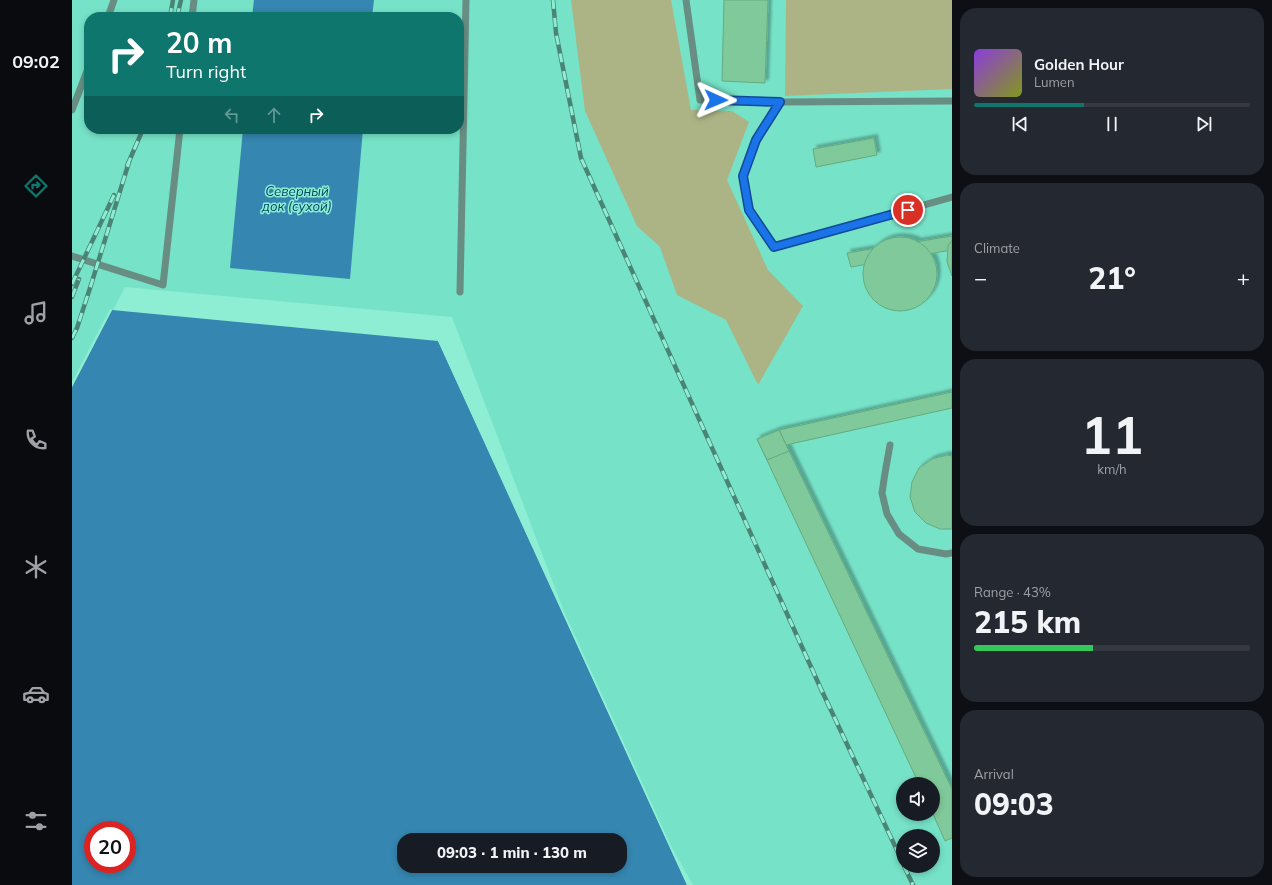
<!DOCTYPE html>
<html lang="en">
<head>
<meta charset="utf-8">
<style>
	:root { --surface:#171b24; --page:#242831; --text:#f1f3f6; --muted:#9ea1a6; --line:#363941; --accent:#0f766e }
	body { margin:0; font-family:Mulish,sans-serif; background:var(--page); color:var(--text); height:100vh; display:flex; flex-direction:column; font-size:15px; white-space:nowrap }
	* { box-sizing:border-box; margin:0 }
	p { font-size:13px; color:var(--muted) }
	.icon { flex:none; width:22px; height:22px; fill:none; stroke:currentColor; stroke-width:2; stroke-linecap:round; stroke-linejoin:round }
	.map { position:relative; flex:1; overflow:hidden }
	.drawer { display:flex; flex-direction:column; gap:8px; padding:8px; background:#0d0f14; width:320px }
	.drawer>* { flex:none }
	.guide { position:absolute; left:12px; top:12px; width:380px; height:122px; border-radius:16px; box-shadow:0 2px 6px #0003; background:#0f766e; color:#fff; overflow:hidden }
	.fabs { position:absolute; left:824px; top:777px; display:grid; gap:8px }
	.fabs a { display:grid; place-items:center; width:44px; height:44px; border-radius:50%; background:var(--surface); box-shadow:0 2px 6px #0003; font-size:20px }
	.speed { position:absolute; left:12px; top:821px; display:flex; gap:8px; font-size:20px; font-weight:700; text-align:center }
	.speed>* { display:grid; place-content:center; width:52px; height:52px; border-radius:50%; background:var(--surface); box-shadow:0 2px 6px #0003; line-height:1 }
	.speed .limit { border:6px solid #d22; background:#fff; color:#111 }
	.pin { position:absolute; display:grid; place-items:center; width:34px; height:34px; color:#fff; margin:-17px; border:2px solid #fff; border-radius:50%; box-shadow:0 1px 4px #0007 }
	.me { position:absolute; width:44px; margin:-22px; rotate:91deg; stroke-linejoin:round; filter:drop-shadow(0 0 3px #0008) }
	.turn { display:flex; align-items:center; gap:14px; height:84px; padding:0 16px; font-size:18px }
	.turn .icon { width:52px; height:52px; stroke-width:2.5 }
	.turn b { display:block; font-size:28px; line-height:34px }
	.lanes { display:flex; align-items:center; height:38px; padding:0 16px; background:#0003; justify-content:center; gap:20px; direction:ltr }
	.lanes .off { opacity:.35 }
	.big { font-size:30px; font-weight:800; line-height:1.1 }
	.drawer .widget { flex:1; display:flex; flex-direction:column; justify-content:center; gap:6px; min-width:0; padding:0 14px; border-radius:16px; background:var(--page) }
	.drawer .dial { align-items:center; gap:0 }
	.dial b { font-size:52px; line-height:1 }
	.song { display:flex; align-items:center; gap:12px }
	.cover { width:48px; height:48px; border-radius:6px; background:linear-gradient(135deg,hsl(270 70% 55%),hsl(70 70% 35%)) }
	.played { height:4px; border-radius:2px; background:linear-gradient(90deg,var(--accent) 40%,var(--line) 40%) }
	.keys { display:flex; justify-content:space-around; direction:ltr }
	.heat { display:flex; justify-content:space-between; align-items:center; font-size:22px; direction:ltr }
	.charge { height:6px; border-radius:3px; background:linear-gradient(90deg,#34c759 43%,var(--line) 0) }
	.trip { position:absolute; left:325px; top:833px; width:230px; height:40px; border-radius:16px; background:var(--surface); box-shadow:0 2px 6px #0003; font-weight:800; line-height:40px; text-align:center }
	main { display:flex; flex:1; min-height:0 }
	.menu { display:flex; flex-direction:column; width:72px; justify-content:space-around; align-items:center; background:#090b0e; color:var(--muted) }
	.menu .icon { width:28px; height:28px }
	.menu .selected { color:var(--accent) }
	.menu b { font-size:18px; color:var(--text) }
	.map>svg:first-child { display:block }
	.built { fill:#76e2c7; fill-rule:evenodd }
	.green { fill:#acb485 }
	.water { fill:#3586b0; fill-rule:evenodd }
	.pier { fill:#8deed4 }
	.building { fill:#80c99a; stroke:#63ab7e; filter:url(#shadow) }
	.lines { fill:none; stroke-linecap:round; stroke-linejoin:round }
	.lane { stroke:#688e83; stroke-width:7 }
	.rail-casing { stroke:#4a8475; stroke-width:4.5 }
	.rail { stroke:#8deed4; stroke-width:3; stroke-dasharray:9; stroke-linecap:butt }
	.route-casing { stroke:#114b97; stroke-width:10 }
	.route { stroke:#1a73e8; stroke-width:7 }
	.labels { text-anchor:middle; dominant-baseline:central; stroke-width:3; stroke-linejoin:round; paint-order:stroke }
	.water-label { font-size:13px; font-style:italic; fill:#004563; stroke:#8deed4 }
</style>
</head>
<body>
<main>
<nav class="menu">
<b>09:02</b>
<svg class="icon selected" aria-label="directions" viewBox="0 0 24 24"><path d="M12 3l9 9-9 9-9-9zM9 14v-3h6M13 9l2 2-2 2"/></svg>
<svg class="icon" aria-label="music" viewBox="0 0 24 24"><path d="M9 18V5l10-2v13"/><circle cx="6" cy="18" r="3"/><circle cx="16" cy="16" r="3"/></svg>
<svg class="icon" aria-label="phone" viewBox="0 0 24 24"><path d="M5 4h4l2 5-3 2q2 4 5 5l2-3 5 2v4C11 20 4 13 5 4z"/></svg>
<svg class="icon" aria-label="climate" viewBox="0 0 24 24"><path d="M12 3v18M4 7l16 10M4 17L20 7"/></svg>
<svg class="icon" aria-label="car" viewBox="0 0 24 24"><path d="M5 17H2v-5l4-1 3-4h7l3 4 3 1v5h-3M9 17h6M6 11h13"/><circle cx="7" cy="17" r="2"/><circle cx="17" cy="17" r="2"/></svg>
<svg class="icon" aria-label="filters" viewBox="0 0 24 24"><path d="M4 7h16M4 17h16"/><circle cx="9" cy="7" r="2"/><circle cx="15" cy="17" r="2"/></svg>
</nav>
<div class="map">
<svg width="880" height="885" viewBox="0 0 880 885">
	<defs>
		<filter id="shadow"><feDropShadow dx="3.5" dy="-3.5" stdDeviation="1" flood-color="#0004"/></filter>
	</defs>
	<rect width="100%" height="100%" fill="#8deed4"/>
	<!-- built -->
	<path class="built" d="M0,0H880V885H621L599,846L493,614L380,317L53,287L0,392ZM17,17H387V129H17ZM831,784H861V814H831ZM831,836H861V866H831Z"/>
	<!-- green -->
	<g class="green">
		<path d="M499,0H599L619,110L660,111L677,122L655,180L696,270L731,306L686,385L654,320L605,295L588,247L565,226L513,111Z"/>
		<path d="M714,0H880V89L713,96Z"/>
	</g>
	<!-- water -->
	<g class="water">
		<path d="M182,0H302L300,17H180Z"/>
		<path d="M171,129H291L278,279L158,268Z"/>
		<path d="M40,310L366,341L615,885H0V387ZM21,830H55V864H21ZM332,840H548V866H332Z"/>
	</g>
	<!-- pier -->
	<g class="pier">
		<path d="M38,309L40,310L0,387V382Z"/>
		<path d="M368,340L616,884L617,885H615L366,341Z"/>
	</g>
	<!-- building -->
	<g class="building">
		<path d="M652,0H696L693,83L650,81Z"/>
		<path d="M802,138L805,155L744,167L741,149Z"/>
		<path d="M880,236V250L779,267L775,253Z"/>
		<circle cx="828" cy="274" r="37"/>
		<path d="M880,240V276L875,262L876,246Z"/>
		<path d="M880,392V408L714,445L707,430Z"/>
		<path d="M707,430L880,789V838L873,841L861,814V784H847L685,439Z"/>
		<path d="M707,430L717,451L695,460L685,439Z"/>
		<path d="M875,455L880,456V529H868L854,523L843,512L838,497L840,482L847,468L860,459Z"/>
	</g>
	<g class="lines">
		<!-- lane -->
		<g class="lane">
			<path d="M614,0L628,100L708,102L880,101"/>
			<path d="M36,17L42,0"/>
			<path d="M120,17L122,0"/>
			<path d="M708,102L684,140L671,176L677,210L702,247L880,197"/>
			<path d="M0,110L17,66"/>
			<path d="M0,256L91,285L108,129"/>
			<path d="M388,292L394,0"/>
			<path d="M818,445L813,473L810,493L815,514L827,534L846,549L874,554L880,553"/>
		</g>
		<!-- rail casing -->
		<g class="rail-casing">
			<g id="rail">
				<path d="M481,0L484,33L509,158L749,689L831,863"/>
				<path d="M98,17L101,0"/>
				<path d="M105,17L109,0"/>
				<path d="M55,166L71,129"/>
				<path d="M0,284L42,195"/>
				<path d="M0,297L7,279"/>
				<path d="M0,338L5,328L19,285L57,162"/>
				<path d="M832,866L841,885"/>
			</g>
		</g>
		<!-- rail -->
		<use href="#rail" class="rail"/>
	</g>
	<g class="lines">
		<!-- route casing -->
		<g class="route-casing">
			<path id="route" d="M644,100L708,102L684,140L671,176L677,210L702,247L836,210"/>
		</g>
		<!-- route -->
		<use href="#route" class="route"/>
	</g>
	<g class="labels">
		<!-- water labels -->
		<g class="water-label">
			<text x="225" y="191">Северный<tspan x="225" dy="15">док (сухой)</tspan></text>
		</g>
	</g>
</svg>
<div class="fabs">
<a><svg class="icon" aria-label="sound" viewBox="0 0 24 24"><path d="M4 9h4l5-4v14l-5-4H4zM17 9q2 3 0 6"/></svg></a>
<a><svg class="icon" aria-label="layers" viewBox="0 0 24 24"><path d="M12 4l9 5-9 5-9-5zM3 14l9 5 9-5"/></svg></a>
</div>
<div class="speed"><div class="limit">20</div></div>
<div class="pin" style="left:836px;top:210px;background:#d93025"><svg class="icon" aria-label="arrive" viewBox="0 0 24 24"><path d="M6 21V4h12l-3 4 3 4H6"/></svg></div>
<svg class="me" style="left:644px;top:100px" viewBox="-20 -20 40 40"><path d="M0-17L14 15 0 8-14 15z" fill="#1a73e8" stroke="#fff" stroke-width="4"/></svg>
<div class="trip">09:03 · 1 min · 130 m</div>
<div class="guide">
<div class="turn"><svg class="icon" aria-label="right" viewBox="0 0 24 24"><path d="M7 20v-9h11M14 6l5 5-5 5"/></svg><div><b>20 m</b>Turn right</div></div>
<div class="lanes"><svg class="icon off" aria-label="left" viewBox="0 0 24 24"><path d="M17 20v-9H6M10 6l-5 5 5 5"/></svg><svg class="icon off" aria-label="ahead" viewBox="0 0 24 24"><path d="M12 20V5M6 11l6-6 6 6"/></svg><svg class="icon" aria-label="right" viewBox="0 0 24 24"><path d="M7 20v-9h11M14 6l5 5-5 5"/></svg></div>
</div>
</div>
<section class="drawer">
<div class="widget">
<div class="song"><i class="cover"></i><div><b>Golden Hour</b><p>Lumen</p></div></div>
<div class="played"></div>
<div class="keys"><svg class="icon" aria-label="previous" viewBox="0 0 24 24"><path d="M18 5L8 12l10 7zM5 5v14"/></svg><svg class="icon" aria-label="pause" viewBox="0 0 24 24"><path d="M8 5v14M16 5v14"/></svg><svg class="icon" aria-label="next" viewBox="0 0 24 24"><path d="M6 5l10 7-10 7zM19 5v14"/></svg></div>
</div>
<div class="widget"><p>Climate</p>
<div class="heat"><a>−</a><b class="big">21°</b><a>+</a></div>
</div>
<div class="widget dial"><b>11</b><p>km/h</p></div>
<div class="widget"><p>Range · 43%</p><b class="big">215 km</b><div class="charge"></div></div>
<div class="widget"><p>Arrival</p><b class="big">09:03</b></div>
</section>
</main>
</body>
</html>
